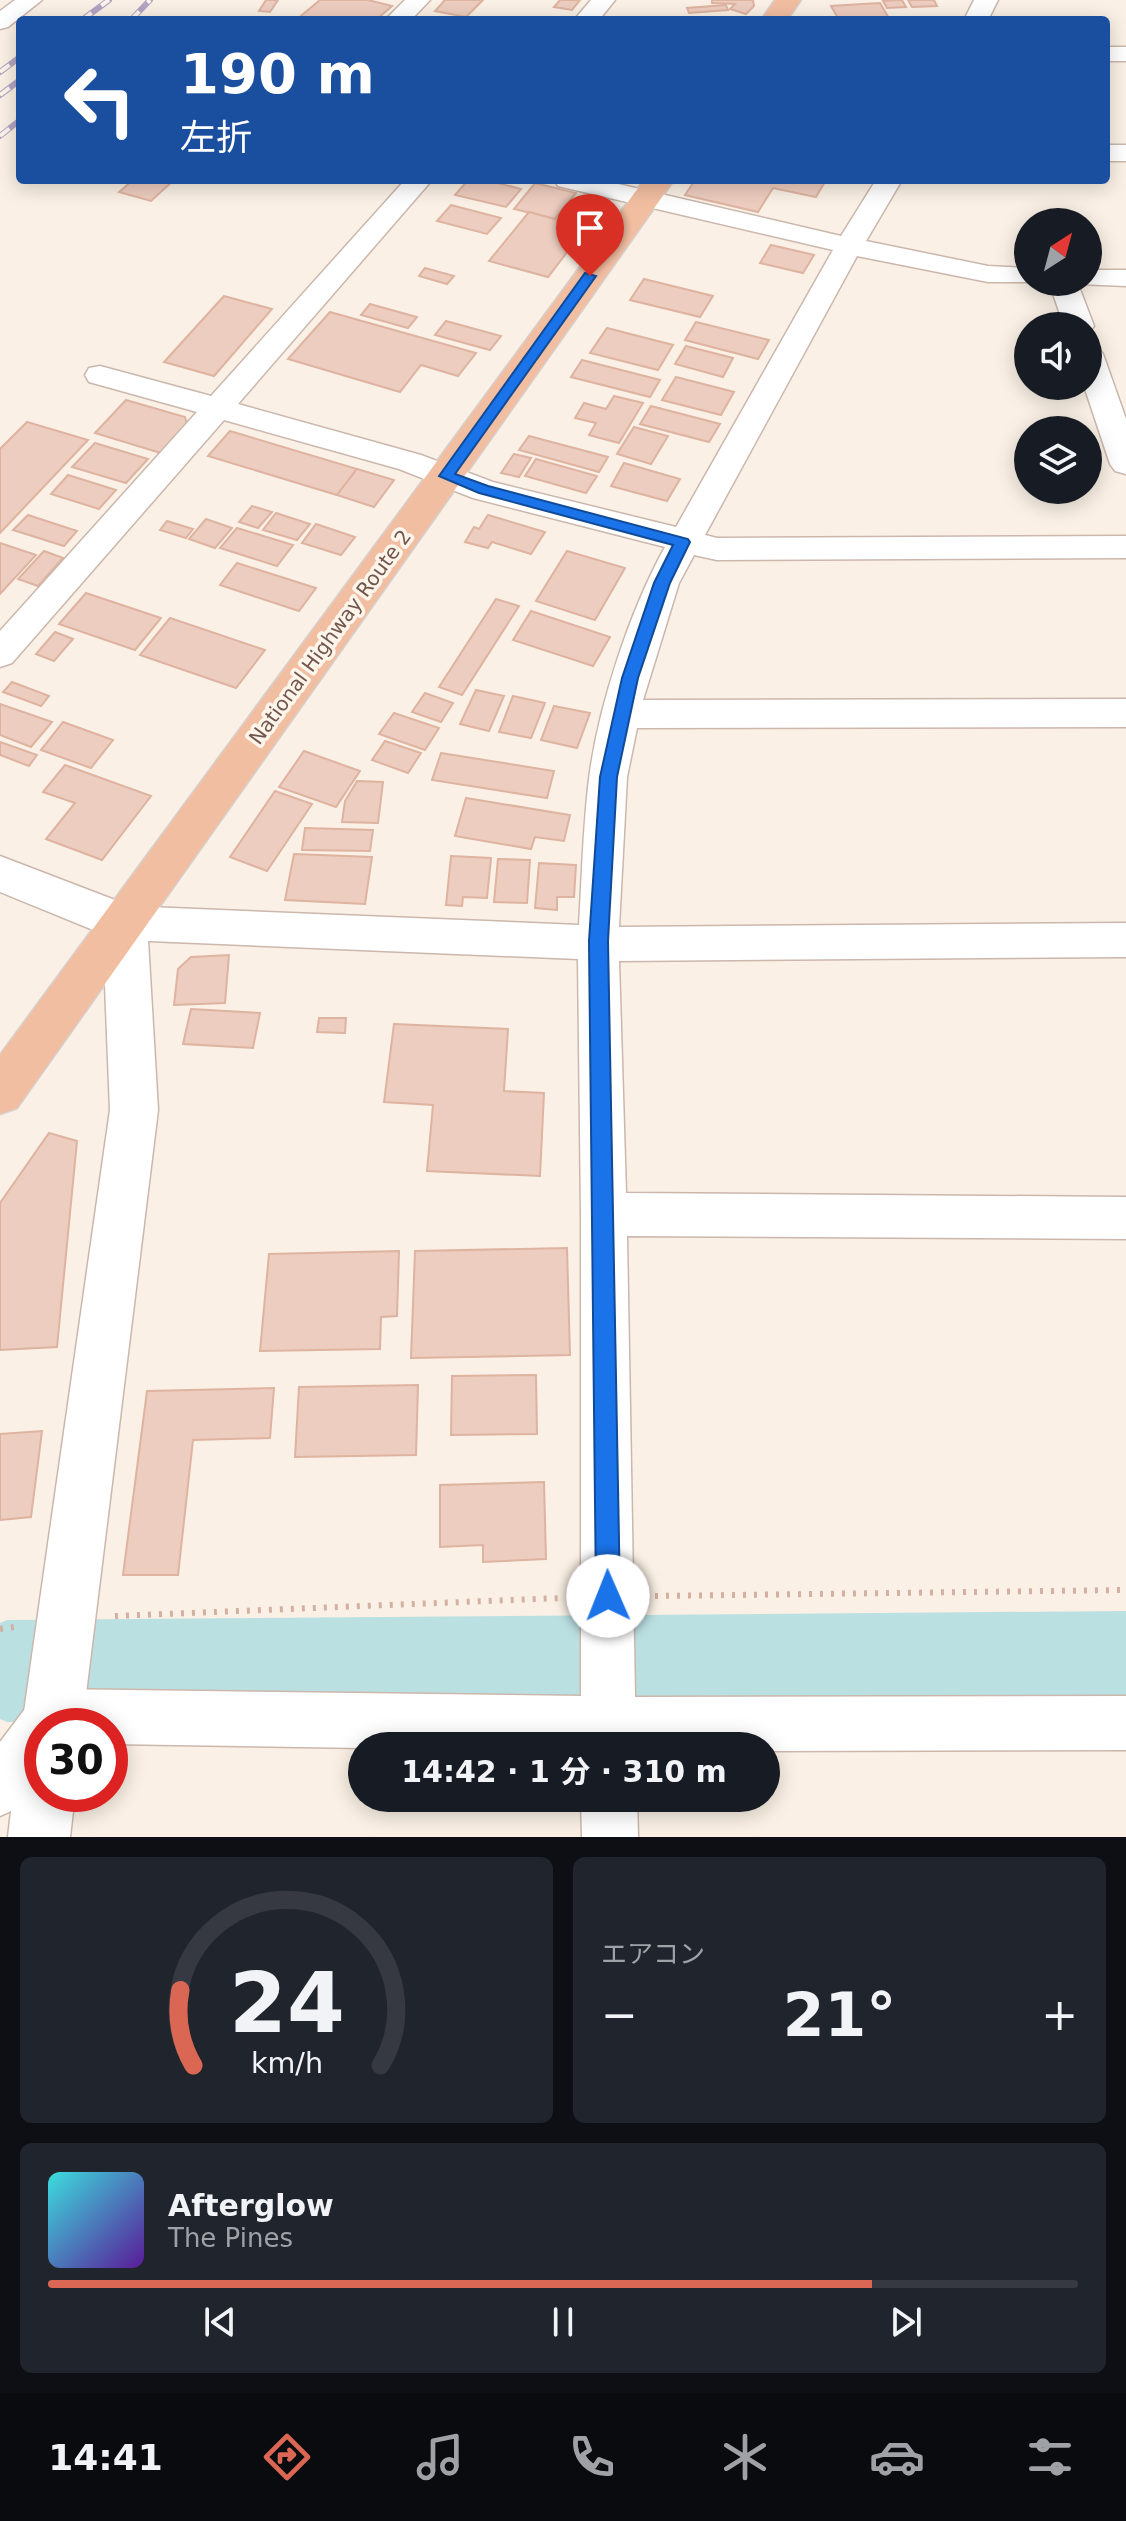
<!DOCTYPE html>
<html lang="ja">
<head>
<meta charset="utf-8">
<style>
	:root { --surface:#171b24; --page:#20242c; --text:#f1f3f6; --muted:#9ea1a6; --line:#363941; --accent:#da6654 }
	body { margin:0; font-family:"DejaVu Sans","Noto Sans JP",sans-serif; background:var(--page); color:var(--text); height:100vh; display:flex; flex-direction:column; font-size:30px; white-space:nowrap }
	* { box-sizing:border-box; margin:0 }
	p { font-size:26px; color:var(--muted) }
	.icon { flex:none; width:44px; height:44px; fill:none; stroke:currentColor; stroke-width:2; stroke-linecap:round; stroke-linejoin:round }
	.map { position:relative; height:1837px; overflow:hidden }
	.details { display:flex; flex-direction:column; gap:20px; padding:20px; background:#0d0f14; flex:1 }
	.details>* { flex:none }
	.top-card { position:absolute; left:16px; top:16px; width:1094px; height:168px; border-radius:8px; box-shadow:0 4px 20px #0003; background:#1a4fa0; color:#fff; overflow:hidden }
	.needle { width:52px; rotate:36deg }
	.buttons { position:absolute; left:1014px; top:208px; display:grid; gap:16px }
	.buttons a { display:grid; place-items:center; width:88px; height:88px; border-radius:50%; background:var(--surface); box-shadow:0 4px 20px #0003; font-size:40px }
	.speed { position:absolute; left:24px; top:1708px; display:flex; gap:16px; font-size:40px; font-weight:700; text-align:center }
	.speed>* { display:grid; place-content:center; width:104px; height:104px; border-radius:50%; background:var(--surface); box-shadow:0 4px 20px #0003; line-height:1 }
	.speed .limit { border:12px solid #d22; background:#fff; color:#111 }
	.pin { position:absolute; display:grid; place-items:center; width:68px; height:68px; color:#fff; margin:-82px -34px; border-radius:50% 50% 50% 0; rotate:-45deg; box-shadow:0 0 8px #0007 }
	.pin .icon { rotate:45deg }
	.me { position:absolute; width:88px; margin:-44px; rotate:359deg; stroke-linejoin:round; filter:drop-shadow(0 0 6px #0008) }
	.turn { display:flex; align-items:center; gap:28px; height:168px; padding:0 32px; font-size:36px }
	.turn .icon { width:104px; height:104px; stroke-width:2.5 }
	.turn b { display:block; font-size:56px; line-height:68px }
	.big { font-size:60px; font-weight:700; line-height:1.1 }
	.details .card { flex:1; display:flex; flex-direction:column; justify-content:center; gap:12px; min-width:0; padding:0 28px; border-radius:12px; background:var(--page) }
	.details .dial { align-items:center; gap:0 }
	.dial svg { height:208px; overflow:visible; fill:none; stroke:var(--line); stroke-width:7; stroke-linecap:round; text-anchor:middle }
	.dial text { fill:var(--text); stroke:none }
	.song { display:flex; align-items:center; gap:24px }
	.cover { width:96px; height:96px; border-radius:12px; background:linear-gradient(135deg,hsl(180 70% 55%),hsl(270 70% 35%)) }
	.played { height:8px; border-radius:4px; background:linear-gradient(90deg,var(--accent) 80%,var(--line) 80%) }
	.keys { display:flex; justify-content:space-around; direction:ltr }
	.heat { display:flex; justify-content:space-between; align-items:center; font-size:44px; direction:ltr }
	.details .tiles { flex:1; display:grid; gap:20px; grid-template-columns:1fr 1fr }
	.card:last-child { grid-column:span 2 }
	.trip { position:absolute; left:348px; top:1732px; width:432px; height:80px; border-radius:40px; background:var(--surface); box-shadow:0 4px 20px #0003; font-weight:700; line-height:80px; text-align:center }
	.tabs { display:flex; height:128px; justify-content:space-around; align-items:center; background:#090b0e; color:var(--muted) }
	.tabs .icon { width:56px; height:56px }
	.tabs .selected { color:var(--accent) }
	.tabs b { font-size:36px; color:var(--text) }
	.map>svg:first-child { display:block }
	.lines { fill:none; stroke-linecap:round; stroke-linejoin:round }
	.river { fill:#bbe0e2; fill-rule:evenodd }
	.building { fill:#edcdbf; stroke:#deb3a0; stroke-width:2 }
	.minor-casing { stroke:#cbb7ac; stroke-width:3 }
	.tertiary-casing { stroke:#cbb7ac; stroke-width:3 }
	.trunk-casing { stroke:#d7d0cd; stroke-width:3 }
	.path { stroke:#d2b0a2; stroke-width:6; stroke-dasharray:3 8; stroke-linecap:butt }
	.minor { fill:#fff; fill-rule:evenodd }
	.tertiary { fill:#fff; fill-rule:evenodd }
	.trunk { fill:#f1bea1; fill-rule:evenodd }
	.rail-casing { stroke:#b2a4c2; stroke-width:6 }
	.rail { stroke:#fdf4ea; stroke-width:4; stroke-dasharray:12; stroke-linecap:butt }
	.route { fill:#1a73e8; stroke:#114b97; stroke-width:2 }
	.labels { text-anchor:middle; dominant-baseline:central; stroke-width:7; stroke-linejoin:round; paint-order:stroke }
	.street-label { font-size:20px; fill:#71564c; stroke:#fdf4ea }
</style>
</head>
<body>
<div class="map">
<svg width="1126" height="1837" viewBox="0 0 1126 1837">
	<rect width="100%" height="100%" fill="#faf0e5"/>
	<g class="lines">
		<!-- river -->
		<path class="river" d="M1126,1611V1713L7,1722L0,1719V1623L7,1620Z"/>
	</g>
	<!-- building -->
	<g class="building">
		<path d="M266,0H278L270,12L259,11Z"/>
		<path d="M320,0H368L392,6L376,20H296Z"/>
		<path d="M445,0H483L466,17L435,11Z"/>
		<path d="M560,0H559H580L572,10L554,7Z"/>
		<path d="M712,0H753L754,6L746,14L730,9L735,4L712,3Z"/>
		<path d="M902,0L906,7L887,8L883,1Z"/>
		<path d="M908,0H934L937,6L912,7Z"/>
		<path d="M880,3L890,20H839L831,6Z"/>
		<path d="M726,5L728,10L689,13L687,8Z"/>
		<path d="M133,180H174L151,201L119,192Z"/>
		<path d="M468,180H486L521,189L506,207L455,195Z"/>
		<path d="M695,180H826L816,197L773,188L758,212L685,195Z"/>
		<path d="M535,183L576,193L555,219L514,209Z"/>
		<path d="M567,204L598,212L548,277L489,261L529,212L555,219Z"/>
		<path d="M451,205L501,218L487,234L437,221Z"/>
		<path d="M771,245L814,255L803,273L760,263Z"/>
		<path d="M425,268L454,276L447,284L419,276Z"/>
		<path d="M644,279L713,296L700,317L630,300Z"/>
		<path d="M224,296L272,309L214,376L164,362Z"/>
		<path d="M370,304L417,317L408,328L361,315Z"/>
		<path d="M330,312L476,353L458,376L421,365L400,392L288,359Z"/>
		<path d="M446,321L501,336L490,350L435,335Z"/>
		<path d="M696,322L769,340L758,359L685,340Z"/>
		<path d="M607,328L673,345L658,370L590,353Z"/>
		<path d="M686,346L733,358L723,377L675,364Z"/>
		<path d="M582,360L660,380L650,397L571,377Z"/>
		<path d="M676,377L734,392L721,415L662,400Z"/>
		<path d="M614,396L643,403L619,443L589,435L596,423L575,418L584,403L606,409Z"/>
		<path d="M126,400L185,417L188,428L164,454L95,433Z"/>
		<path d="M651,406L720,424L709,442L640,424Z"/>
		<path d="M27,422L88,440L0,533V449Z"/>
		<path d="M634,427L668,436L651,464L617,454Z"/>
		<path d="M230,431L357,469L337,495L208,456Z"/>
		<path d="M529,436L608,457L599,472L519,450Z"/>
		<path d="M95,443L148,459L126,483L72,467Z"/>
		<path d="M514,454L531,458L519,477L501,473Z"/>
		<path d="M536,459L597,476L586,493L525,476Z"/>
		<path d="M624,463L680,479L667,501L611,486Z"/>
		<path d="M357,469L394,480L374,507L337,495Z"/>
		<path d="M68,475L116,490L99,509L51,494Z"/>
		<path d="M252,506L272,512L258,528L239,522Z"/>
		<path d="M276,513L310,524L297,540L263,530Z"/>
		<path d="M28,515L77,531L64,546L13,530Z"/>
		<path d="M488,515L545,532L531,554L492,542L488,548L465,542L474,527L479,529Z"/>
		<path d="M206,519L232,528L215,548L189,539Z"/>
		<path d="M167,521L193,529L186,538L160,530Z"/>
		<path d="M316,524L355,537L341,555L302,543Z"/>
		<path d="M237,528L293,545L277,566L220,548Z"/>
		<path d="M0,543L36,555L0,594Z"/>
		<path d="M44,551L63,558L38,586L18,579Z"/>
		<path d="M567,551L625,568L595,620L536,601Z"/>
		<path d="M237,563L316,588L299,611L220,585Z"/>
		<path d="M86,593L161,618L135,650L59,624Z"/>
		<path d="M496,599L519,606L462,695L439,687Z"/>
		<path d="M531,611L610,637L593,666L513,640Z"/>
		<path d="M170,618L265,650L236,688L140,655Z"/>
		<path d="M55,632L73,639L54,661L36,654Z"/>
		<path d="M12,682L49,696L41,706L3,692Z"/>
		<path d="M476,690L504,696L489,731L460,724Z"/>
		<path d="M425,693L453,703L441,722L412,712Z"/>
		<path d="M513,696L545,703L531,738L499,732Z"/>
		<path d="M0,704L52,722L31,747L0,735Z"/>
		<path d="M554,706L590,713L577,748L541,740Z"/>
		<path d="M394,713L439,728L425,750L379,734Z"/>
		<path d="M63,722L113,740L91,768L41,750Z"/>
		<path d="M385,741L421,753L408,773L372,760Z"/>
		<path d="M0,742L37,755L29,766L0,755Z"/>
		<path d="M304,751L360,771L336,807L279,787Z"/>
		<path d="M441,753L554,771L547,798L432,780Z"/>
		<path d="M65,765L151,796L102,860L46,839L75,803L43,792Z"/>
		<path d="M357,781L383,782L378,823L342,822L345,801Z"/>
		<path d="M275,791L312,804L267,871L230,857Z"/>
		<path d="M466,798L570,815L564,841L535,837L531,849L455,836Z"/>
		<path d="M305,828L373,830L370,851L302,850Z"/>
		<path d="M294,854L372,857L365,904L285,900Z"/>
		<path d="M451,856L491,858L487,898L463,897L462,906L446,905Z"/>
		<path d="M498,859L530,860L527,903L494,902Z"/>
		<path d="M539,863L576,865L574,897H557V910L535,908Z"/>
		<path d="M229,955L225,1003L174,1005L178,969L191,957Z"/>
		<path d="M191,1009L260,1013L253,1048L183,1044Z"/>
		<path d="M319,1018H346L345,1033L317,1032Z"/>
		<path d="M394,1024L508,1029L504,1091L544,1093L540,1176L427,1171L433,1105L384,1102Z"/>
		<path d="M49,1133L77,1141L57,1347L0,1350V1203Z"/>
		<path d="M567,1248L570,1355L411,1358L415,1251Z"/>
		<path d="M399,1251L397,1316L381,1317L380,1349L260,1351L269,1254Z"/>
		<path d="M536,1375L537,1434L451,1435L452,1376Z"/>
		<path d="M418,1385L416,1455L295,1457L299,1387Z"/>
		<path d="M274,1388L270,1438L193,1440L178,1575H123L147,1391Z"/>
		<path d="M42,1431L31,1517L0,1520V1434Z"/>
		<path d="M544,1482L546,1559L483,1562V1545L440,1547V1485Z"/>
	</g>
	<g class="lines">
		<!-- minor casing -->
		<g class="minor-casing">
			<g id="minor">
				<path d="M15,0H42L8,27L0,29V11Z"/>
				<path d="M405,0H430L411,20H385Z"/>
				<path d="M591,0H615L599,20H574Z"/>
				<path d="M974,0H998L988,20H964Z"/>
				<rect x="1106" y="47" width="20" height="14"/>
				<rect x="1106" y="145" width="20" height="16"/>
				<path d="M405,180H432L238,404L421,455L493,482L676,527L833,250L558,186L554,180H601L841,236L876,180H902L866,241L988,266L1028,268V282H1038H988L857,256L705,535L717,538L1126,536V558L717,560L694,555L679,583L643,700L1126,699V727L637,728L627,777L619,927L1126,923V957L619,961L626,1193L1126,1197V1239L627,1236L635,1697L1126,1696V1750L766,1751V1746L362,1748L110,1744V1726H42C42,1770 46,1797 0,1816V1742L34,1697L53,1689L581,1696V1214L578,959L125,940L111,935L105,923L111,911L125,906L579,925C582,877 583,827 589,779C598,707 630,610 665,547L473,498L399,469L224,420L12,663L0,667V631L197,412L89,382L85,375L89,368L100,366L211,396Z"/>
				<path d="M1088,270H1126V286L1078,284L1094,326L1088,333V326H1064L1049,282H1088Z"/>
				<path d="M1088,345L1098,348L1103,354L1126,419V474L1115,471L1110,464L1084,386H1088Z"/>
				<path d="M581,1798H637L638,1837H582Z"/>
			</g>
		</g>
		<!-- tertiary casing -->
		<g class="tertiary-casing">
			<g id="tertiary">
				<path d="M0,856L141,910L147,923L158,1110L82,1726H42V1752L31,1747L22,1726L110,1110L103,934L0,892Z"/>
				<path d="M42,1764V1794H75L70,1837H8L13,1794L22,1772Z"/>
			</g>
		</g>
		<!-- trunk casing -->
		<g class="trunk-casing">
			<g id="trunk">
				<path d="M775,0H801L787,20H761Z"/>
				<path d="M644,180H674L17,1108L0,1114V1055Z"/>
			</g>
		</g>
		<!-- path -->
		<g class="path">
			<path d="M655,1596L1126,1590"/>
			<path d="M115,1616L561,1598"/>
			<path d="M0,1629L14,1627"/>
		</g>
		<!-- minor -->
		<use href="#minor" class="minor"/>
		<!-- tertiary -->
		<use href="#tertiary" class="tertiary"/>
		<!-- trunk -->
		<use href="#trunk" class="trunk"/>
		<!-- rail casing -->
		<g class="rail-casing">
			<g id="rail">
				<path d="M82,20L109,0"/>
				<path d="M131,20L150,0"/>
				<path d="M0,72L20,57"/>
				<path d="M0,95L20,80"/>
				<path d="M0,136L20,120"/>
			</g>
		</g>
		<!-- rail -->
		<use href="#rail" class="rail"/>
	</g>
	<!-- route -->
	<path class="route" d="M585,273L596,276L455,474L488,486L688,539L690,542L670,583L638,678L617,777L608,941L620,1596L616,1605L608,1608L600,1605L596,1596L589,941L600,777L622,678L654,583L673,545L479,493L439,476Z"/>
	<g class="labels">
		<!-- street labels -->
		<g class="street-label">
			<text transform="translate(330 637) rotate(-54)">National Highway Route 2</text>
		</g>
	</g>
</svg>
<div class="buttons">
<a><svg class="needle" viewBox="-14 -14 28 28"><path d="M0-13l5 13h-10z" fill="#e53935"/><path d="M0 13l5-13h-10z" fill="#9ea1a6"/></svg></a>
<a><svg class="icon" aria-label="sound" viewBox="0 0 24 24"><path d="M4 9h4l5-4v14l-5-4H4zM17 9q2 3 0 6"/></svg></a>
<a><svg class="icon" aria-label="layers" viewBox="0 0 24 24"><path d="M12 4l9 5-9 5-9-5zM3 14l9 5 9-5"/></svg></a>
</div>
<div class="speed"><div class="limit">30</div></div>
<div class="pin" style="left:590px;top:276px;background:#d93025"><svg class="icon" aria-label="arrive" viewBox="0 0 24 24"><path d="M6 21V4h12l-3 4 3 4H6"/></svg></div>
<svg class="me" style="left:608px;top:1596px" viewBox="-20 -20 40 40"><circle r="19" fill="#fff"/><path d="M0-13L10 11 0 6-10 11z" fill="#1a73e8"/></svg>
<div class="trip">14:42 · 1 分 · 310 m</div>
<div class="top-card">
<div class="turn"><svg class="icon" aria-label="left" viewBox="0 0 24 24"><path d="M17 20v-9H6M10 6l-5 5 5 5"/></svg><div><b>190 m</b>左折</div></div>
</div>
</div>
<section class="details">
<div class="tiles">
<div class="card dial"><svg viewBox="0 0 100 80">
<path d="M14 69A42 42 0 1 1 86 69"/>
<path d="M14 69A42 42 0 0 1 9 40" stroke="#da6654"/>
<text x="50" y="56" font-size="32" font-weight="700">24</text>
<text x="50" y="72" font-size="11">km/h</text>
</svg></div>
<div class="card"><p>エアコン</p>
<div class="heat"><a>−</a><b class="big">21°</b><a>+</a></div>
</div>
<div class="card">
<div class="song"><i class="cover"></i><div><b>Afterglow</b><p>The Pines</p></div></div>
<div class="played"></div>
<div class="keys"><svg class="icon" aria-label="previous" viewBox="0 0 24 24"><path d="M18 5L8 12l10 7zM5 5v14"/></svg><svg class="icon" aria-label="pause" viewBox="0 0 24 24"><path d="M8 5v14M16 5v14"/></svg><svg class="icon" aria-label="next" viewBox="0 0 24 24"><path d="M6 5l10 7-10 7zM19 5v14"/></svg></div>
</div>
</div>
</section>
<nav class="tabs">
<b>14:41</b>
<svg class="icon selected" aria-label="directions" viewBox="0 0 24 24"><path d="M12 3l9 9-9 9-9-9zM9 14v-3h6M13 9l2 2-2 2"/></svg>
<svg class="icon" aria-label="music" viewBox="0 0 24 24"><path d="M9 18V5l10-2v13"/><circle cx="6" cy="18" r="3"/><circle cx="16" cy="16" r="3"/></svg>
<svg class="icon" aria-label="phone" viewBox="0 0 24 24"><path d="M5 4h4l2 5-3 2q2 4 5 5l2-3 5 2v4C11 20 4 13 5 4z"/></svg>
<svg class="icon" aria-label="climate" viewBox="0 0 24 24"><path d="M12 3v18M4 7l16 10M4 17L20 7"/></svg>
<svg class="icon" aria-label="car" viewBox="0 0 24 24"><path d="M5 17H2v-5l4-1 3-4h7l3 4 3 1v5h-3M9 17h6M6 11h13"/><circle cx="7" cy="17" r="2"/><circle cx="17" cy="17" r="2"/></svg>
<svg class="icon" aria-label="filters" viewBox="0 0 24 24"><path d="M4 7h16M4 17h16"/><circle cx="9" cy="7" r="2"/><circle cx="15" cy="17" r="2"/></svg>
</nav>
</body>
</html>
